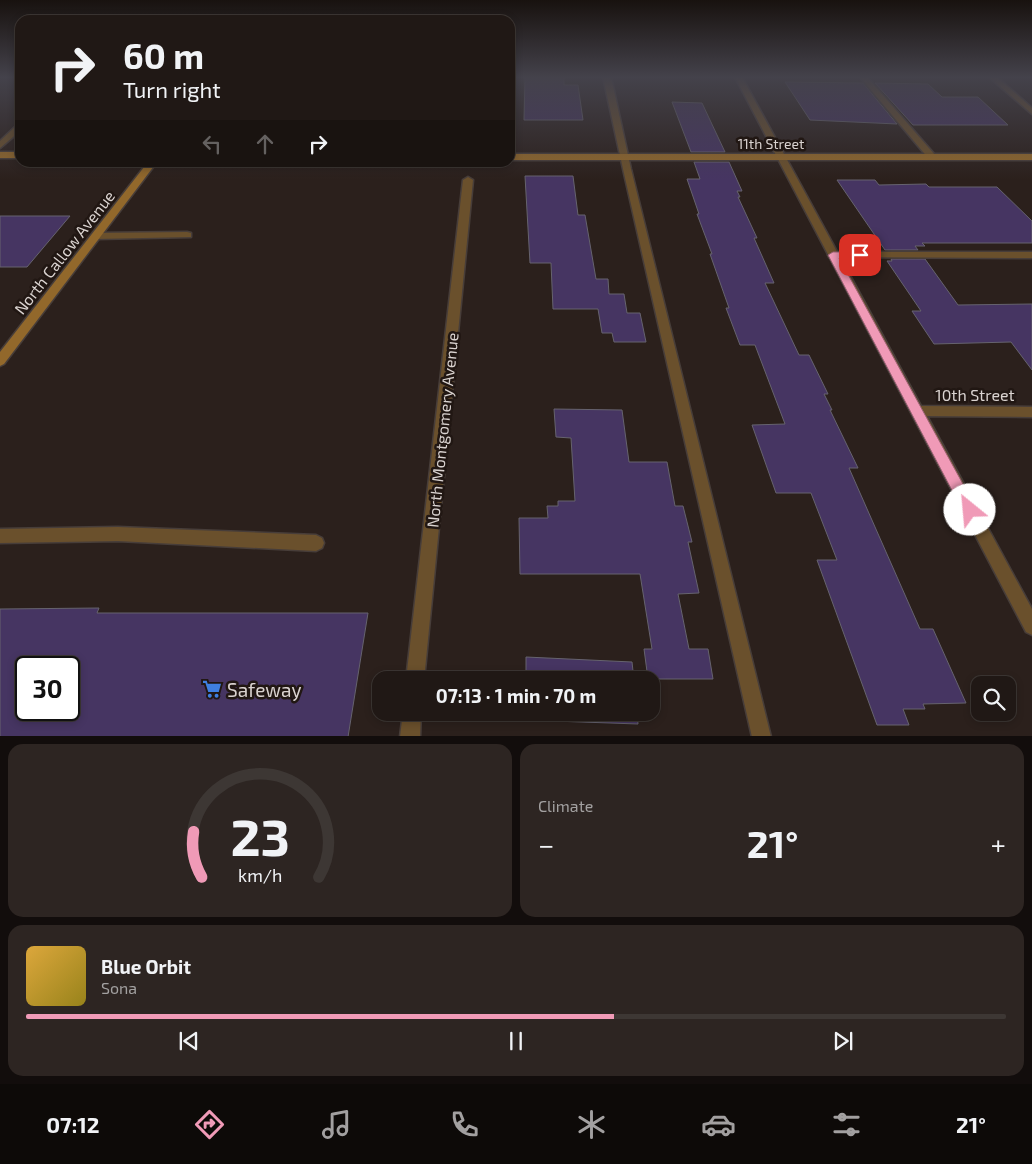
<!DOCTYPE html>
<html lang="en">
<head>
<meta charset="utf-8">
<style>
	:root { --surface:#201815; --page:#2d2522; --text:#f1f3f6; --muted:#a2a0a0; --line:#3d3734; --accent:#f09ab7 }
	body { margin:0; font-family:"Exo 2",sans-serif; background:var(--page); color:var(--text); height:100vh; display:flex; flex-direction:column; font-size:19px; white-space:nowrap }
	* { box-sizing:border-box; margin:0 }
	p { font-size:16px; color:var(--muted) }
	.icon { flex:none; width:28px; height:28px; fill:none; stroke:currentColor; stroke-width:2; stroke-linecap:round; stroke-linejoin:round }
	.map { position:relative; height:736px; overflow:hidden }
	.side { display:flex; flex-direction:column; gap:8px; padding:8px; background:#120d0c; flex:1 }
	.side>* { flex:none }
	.top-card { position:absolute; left:15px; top:15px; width:500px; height:152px; border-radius:15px; box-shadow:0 2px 8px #0003,0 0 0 1px var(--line); background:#201815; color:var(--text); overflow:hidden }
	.tools { position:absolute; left:971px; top:676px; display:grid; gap:10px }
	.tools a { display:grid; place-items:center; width:45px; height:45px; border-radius:10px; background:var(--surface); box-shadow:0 2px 8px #0003,0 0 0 1px var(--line); font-size:25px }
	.speed { position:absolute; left:15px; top:656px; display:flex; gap:10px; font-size:25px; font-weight:700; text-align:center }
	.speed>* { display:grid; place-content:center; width:65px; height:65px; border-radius:50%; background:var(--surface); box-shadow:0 2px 8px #0003,0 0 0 1px var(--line); line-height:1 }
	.speed .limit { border:2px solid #111; border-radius:8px; background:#fff; color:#111 }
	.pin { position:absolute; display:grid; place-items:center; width:42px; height:42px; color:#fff; margin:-21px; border-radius:10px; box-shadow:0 2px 8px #0006 }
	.me { position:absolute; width:55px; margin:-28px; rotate:332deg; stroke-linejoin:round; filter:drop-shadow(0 0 4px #0008) }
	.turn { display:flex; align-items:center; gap:18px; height:105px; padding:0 25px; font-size:22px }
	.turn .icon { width:65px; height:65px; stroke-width:2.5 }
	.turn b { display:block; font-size:35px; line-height:42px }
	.lanes { display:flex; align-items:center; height:48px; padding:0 25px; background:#0003; justify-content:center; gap:25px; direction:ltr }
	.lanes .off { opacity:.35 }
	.big { font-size:38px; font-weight:700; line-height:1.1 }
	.side .tile { flex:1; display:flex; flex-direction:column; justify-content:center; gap:8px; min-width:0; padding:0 18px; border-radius:15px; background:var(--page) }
	.side .dial { align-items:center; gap:0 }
	.dial svg { height:130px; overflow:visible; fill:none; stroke:var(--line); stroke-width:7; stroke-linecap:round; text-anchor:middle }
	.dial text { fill:var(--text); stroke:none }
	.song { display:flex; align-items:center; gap:15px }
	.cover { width:60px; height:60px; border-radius:8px; background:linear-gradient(135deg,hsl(40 70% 55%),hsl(50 70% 35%)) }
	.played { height:5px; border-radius:2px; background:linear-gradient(90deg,var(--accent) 60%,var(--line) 60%) }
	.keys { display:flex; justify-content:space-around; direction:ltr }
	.heat { display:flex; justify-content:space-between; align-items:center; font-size:28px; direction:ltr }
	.side .tiles { flex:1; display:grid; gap:8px; grid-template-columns:1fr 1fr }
	.tile:last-child { grid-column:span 2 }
	.trip { position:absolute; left:372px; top:671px; width:288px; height:50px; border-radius:15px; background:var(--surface); box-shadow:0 2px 8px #0003,0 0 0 1px var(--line); font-weight:700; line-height:50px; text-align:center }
	.tabs { display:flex; height:80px; justify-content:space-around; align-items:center; background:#0d0a08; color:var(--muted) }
	.tabs .icon { width:35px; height:35px }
	.tabs .on { color:var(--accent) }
	.tabs b { font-size:22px; color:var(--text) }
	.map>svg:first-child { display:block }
	.building { fill:#463562; stroke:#66636e; fill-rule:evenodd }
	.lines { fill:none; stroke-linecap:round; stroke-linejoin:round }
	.lane-casing { stroke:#473d39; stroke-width:3 }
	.street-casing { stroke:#473d39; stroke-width:3 }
	.secondary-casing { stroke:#473d39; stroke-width:3 }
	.lane { fill:#6a502c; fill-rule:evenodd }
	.street { fill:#6a502c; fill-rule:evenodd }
	.secondary { fill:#92682b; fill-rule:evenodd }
	.route { fill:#f09ab7; stroke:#9c6477 }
	.labels { text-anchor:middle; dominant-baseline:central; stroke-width:5; stroke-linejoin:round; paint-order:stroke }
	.far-street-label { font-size:14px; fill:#dad3d0; stroke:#211713 }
	.street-label { font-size:16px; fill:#dad3d0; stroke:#211713 }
	.near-poi-label { font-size:19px; fill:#dad3d0; stroke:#211713; text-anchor:start }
</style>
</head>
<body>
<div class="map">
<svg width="1032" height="737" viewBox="0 0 1032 737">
	<rect width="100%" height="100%" fill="#2b201c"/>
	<!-- building -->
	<g class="building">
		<path d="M525,77H564V85H578L583,120H524Z"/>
		<path d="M785,82L863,83L897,124L810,120Z"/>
		<path d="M875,83L928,84L942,97H978L1008,125H913Z"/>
		<path d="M672,102L702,103L725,152H691Z"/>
		<path d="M694,162H729L742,191H737L740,197H738L757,238H754L774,283H765L799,355H809L828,394H824L832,410H830L858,468H849L920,629H933L966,703L923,704L925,709H903L909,725H877L817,560H837L811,493H776L752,425L785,424L755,345H740L726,308H729L710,254H712L697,214H699L687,179H700Z"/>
		<path d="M525,176H573L578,215H585L596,279H608L609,294H624L627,313H640L646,342H614L612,333H602L598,309H553L551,263H530Z"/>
		<path d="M837,180H875L879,185L926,184L929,187H997L1032,221V243H922L925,246H915L918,250H885Z"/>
		<path d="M0,216H70L27,267H0Z"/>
		<path d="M891,259H925L958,305L1032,304V370L1011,342L934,344L912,311H921L887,261H892Z"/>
		<path d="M554,409L622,410L629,462H667L675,506H683L692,542H688L699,593L678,594L689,649H708L713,679H648L644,649H652L640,574H520L519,518H548L547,506H558V501H575L571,438L556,437Z"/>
		<path d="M99,608L97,613H368L348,737H0V609ZM26,668H69V710H26Z"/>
		<path d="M526,657L632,662L634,680H526Z"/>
		<path d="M525,712H637L638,724L525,720Z"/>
	</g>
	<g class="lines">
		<!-- lane casing -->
		<g class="lane-casing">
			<g id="lane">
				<path d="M603,77H611L631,169L771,737H752L623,169Z"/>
				<path d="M860,77H867L935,155V159H929Z"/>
				<path d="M17,125H20V131L0,148V141Z"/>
				<path d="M187,232L191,233V237L96,239L91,236L96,233Z"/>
				<path d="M833,252H1032V258L829,257L828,255Z"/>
				<path d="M118,527L316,535L322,538L324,543L322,548L316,551L118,541L0,543V529Z"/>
			</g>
		</g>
		<!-- street casing -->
		<g class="street-casing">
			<g id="street">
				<path d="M735,77H742L921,406L1032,407V417L927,416L1032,609V635L1026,632Z"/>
				<path d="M989,77H997L1032,108V114Z"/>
				<path d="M468,177L473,180L424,680H406L463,180Z"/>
				<path d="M403,712H421L420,737H400Z"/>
			</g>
		</g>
		<!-- secondary casing -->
		<g class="secondary-casing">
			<g id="secondary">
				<rect x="0" y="152" width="20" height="6"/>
				<rect x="510" y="154" width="522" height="6"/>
				<path d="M148,162H157L4,364L0,366V352Z"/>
			</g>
		</g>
		<!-- lane -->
		<use href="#lane" class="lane"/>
		<!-- street -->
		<use href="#street" class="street"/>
		<!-- secondary -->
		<use href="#secondary" class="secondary"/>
	</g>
	<!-- sky -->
	<linearGradient id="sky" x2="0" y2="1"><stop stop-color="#18120f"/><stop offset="0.43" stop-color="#44424b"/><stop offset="1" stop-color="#44424b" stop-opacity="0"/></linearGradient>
	<rect width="1032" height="180" fill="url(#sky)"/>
	<!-- route -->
	<path class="route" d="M833,252H860L864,255L860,258H839L975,506L977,510L975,515L970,517L965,515L828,255Z"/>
	<!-- icons -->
	<defs>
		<g id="supermarket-bare" transform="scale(1.5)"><path d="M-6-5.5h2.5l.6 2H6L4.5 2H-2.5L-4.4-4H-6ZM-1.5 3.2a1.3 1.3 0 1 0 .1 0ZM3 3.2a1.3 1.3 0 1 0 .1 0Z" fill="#3f7fe0" stroke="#211713" stroke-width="2.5" paint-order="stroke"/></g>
	</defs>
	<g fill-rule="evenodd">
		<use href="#supermarket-bare" x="212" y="689"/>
	</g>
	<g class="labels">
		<!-- far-street labels -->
		<g class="far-street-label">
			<text x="771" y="143">11th Street</text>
		</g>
		<!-- street labels -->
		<g class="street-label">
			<text transform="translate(64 252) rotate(-52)">North Callow Avenue</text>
			<text x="975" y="394">10th Street</text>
			<text transform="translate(442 430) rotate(-84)">North Montgomery Avenue</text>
		</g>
		<!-- near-poi labels -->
		<g class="near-poi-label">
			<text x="227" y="689">Safeway</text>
		</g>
	</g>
</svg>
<div class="tools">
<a><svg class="icon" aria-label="search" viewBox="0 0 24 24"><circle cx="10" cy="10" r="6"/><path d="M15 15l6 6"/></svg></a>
</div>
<div class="speed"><div class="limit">30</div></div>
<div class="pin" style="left:860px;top:255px;background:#d93025"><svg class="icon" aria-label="arrive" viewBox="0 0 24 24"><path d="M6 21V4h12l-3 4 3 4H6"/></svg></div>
<svg class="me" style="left:970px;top:510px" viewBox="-20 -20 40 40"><circle r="19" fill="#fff"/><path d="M0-13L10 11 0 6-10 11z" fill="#f09ab7"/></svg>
<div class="trip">07:13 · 1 min · 70 m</div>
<div class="top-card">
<div class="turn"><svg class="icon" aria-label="right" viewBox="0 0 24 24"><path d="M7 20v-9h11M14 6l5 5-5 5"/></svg><div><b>60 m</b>Turn right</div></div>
<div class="lanes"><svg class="icon off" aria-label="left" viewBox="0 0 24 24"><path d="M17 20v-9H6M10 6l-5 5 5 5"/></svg><svg class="icon off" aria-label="ahead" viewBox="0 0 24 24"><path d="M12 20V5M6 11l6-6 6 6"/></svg><svg class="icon" aria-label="right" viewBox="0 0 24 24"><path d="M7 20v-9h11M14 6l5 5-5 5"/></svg></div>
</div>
</div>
<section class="side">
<div class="tiles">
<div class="tile dial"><svg viewBox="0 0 100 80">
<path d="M14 69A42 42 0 1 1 86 69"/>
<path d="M14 69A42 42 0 0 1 9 41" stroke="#f09ab7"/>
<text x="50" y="56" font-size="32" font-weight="700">23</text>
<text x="50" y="72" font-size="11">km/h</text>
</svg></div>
<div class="tile"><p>Climate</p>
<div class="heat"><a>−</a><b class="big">21°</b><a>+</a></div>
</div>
<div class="tile">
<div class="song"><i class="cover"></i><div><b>Blue Orbit</b><p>Sona</p></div></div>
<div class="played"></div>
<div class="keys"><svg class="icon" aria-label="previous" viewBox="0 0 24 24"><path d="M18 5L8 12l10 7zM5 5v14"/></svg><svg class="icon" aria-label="pause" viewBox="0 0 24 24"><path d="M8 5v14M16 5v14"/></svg><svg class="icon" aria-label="next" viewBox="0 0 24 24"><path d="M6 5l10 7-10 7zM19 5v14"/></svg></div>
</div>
</div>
</section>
<nav class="tabs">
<b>07:12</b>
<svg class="icon on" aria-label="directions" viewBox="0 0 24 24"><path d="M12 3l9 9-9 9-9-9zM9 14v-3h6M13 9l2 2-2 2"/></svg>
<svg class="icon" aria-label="music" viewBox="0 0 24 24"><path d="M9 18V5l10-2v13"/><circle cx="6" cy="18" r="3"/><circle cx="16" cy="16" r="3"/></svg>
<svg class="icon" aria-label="phone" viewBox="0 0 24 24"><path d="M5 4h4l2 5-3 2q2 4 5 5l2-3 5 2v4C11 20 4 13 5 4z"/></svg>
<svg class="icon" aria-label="climate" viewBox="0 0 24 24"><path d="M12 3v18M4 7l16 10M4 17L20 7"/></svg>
<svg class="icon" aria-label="car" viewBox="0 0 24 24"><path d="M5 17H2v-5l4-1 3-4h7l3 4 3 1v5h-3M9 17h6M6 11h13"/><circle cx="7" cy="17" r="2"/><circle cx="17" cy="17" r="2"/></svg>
<svg class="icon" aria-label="filters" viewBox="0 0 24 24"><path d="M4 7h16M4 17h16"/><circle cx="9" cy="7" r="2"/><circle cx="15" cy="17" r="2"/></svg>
<b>21°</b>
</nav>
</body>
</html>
